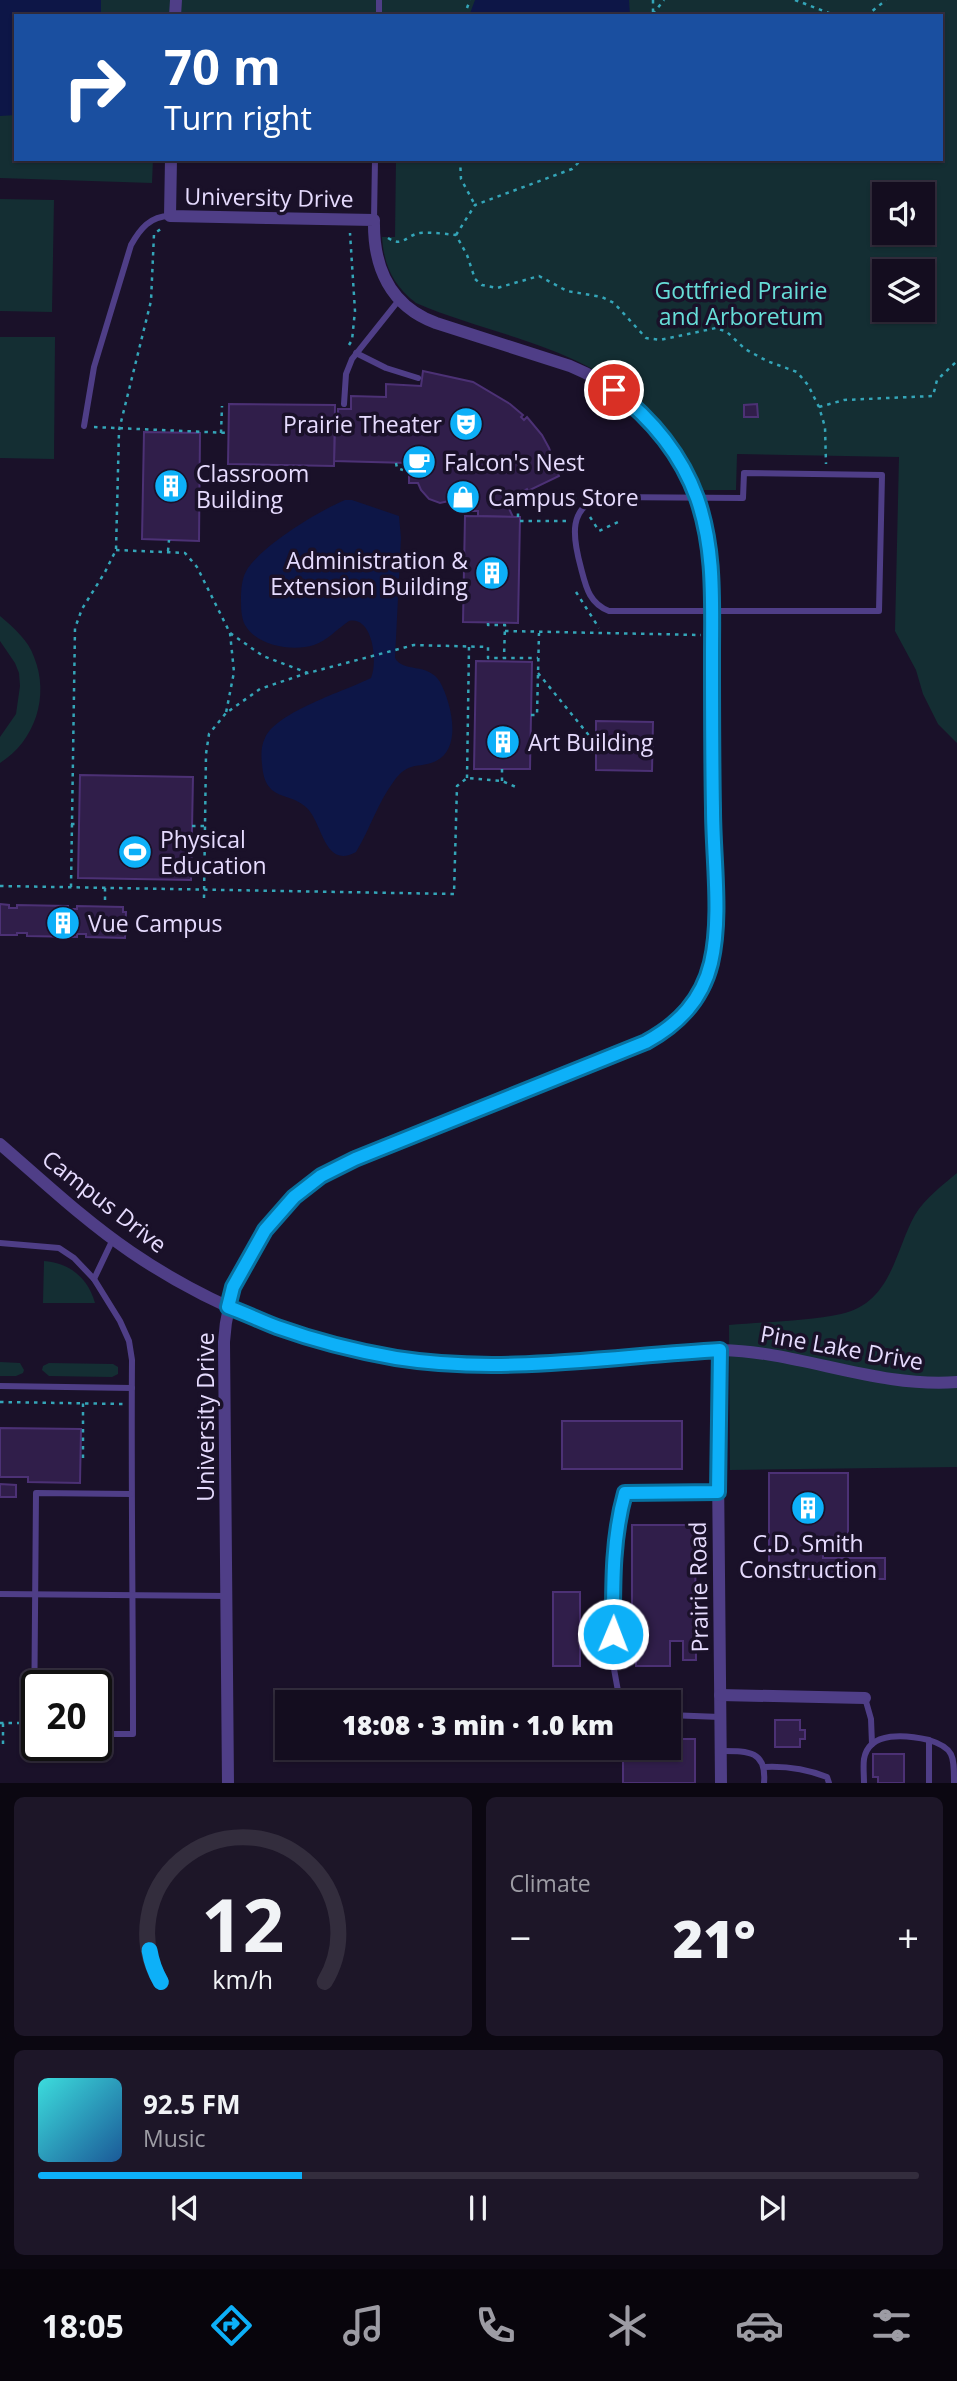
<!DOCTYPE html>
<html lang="en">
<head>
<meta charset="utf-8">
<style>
	:root { --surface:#140d1f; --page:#1d1628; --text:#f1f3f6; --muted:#9d9ca4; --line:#332d3d; --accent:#0db0f8 }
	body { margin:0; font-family:"Open Sans",sans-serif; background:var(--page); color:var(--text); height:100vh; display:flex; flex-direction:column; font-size:26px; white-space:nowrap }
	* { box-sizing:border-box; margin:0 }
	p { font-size:23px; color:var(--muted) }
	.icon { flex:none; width:38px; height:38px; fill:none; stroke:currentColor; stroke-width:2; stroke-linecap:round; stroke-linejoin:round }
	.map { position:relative; height:1783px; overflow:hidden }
	.drawer { display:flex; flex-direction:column; gap:14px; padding:14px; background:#0b0711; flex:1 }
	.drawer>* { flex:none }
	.banner { position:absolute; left:14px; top:14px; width:929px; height:147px; border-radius:0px; box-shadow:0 2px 5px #0004,0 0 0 2px var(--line); background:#1a4fa0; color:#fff; overflow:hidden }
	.tools { position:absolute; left:872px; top:182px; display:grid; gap:14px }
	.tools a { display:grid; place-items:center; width:63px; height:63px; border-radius:0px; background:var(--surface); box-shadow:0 2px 5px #0004,0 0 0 2px var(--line); font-size:35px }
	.speed { position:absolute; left:21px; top:1670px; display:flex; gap:14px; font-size:35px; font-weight:700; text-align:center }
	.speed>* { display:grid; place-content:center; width:91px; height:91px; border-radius:50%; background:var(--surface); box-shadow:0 2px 5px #0004,0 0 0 2px var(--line); line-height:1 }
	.speed .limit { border:4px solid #111; border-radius:10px; background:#fff; color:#111 }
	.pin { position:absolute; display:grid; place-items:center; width:60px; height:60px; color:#fff; margin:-30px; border:4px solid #fff; border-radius:50%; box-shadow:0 2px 7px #0007 }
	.me { position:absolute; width:77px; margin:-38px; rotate:1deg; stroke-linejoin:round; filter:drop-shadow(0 0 5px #0008) }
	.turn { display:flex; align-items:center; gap:24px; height:147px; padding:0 35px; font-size:32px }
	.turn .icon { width:91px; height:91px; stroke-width:2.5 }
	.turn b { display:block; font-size:49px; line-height:60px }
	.big { font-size:52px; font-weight:800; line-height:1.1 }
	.drawer .card { flex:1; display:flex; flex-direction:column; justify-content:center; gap:10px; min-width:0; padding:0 24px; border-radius:10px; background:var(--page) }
	.drawer .dial { align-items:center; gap:0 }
	.dial svg { height:182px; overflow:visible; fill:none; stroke:var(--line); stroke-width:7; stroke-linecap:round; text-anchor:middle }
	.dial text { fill:var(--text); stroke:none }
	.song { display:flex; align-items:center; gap:21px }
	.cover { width:84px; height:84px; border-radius:10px; background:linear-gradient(135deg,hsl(180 70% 55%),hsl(210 70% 35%)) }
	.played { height:7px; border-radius:4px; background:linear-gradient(90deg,var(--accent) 30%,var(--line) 30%) }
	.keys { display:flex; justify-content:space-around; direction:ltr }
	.heat { display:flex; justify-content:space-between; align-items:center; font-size:38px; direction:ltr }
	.drawer .tiles { flex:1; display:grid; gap:14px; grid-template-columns:1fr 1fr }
	.card:last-child { grid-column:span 2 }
	.trip { position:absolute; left:275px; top:1690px; width:406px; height:70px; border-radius:0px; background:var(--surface); box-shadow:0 2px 5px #0004,0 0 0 2px var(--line); font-weight:800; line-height:70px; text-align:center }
	.menu { display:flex; height:112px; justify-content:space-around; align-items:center; background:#08050c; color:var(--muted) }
	.menu .icon { width:49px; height:49px }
	.menu .current { color:var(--accent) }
	.menu b { font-size:32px; color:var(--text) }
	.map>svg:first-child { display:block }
	.green { fill:#142e33; fill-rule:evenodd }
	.water { fill:#0d1647 }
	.building { fill:#301e4a; stroke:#4c3175; stroke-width:2 }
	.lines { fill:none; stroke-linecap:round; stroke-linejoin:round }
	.path { stroke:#34a5b8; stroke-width:2.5; stroke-dasharray:3.5 5; stroke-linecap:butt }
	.lane { stroke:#4f3e87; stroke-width:6 }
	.street { stroke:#4f3e87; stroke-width:12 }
	.route-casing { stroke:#0872a1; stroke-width:18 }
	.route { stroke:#0db0f8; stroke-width:12 }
	.labels { text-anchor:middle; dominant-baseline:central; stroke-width:7; stroke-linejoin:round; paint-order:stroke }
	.street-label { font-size:23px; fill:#e6dbfe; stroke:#1a1129 }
	.park-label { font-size:23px; fill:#67ddd8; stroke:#1a1129 }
	.poi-label { font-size:23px; fill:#e6dbfe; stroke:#1a1129; text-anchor:start }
</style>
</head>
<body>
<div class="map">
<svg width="957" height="1783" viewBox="0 0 957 1783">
	<rect width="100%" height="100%" fill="#1a1129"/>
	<!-- green -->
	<g class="green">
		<path d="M0,0H957V743L938,724L923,694L916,670L895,631L899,457L737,454L736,490H700C683,467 672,439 654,418C593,346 497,338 416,303C393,285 384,266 382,237H395L396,159H942V16H16V159H153L152,183L0,178ZM884,194H922V233H884ZM884,271H922V310H884Z"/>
		<path d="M0,199L54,200L52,312L0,311Z"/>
		<path d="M0,337H55L54,459L0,458Z"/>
		<path d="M0,616C14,628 28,640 34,657C50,696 35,741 0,763V737L16,714L20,686L19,673L15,663L0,641Z"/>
		<path d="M957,1173V1467L730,1470L729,1325C764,1322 808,1321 841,1314C892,1303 895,1250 915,1215C925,1198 943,1185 957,1173Z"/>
		<path d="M44,1261C70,1263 88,1278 95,1303H43Z"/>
		<path d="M0,1362L20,1363L24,1370L23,1373L16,1376H0Z"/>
		<path d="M49,1363L113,1364L118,1367V1374L112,1377L49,1376L42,1370L43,1366Z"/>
	</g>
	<!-- water -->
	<g class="water">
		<path d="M0,0H101V16H16V115L0,116Z"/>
		<path d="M475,0H629L630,16H469Z"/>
		<path d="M345,500H352L399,516L401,538L395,658C403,673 428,662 440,682C451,702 463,748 436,761C420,769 409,760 394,781C378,802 370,829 356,852C325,869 323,826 308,809C290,790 265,804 262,764C261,755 261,746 265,738C276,712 345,691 371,678C378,662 373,616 349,621C338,628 327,641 314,645C293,652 257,646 245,625C241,617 241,607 241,599C241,588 242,577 248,568C266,543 317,512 345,500Z"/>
	</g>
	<!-- building -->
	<g class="building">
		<path d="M423,371L473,382L510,404L523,415L521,417L524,420L527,417L542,435L549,448L559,476L528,491L527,489L505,500L513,517L478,516V511H465L460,506L454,509L449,501L440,503L429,499L421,490L418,483H409V463L334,461L335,419H338V409H351V396L386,397V384L421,386Z"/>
		<path d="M229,404L335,405L334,466L228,464Z"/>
		<path d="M757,404L758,417H744V405Z"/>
		<path d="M144,432L200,433L199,541L142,539Z"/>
		<path d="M465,516L520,517L518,623L463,622Z"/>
		<path d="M476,661L532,662L530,769H474Z"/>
		<path d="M596,721L653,722L652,771L596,770Z"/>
		<path d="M80,775L193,777L191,880L78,878Z"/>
		<path d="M0,904L9,905V908H17V905L68,906V909H77V906L123,907V912H126L125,938L86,937V934H77V937L27,936V933H17V935H0Z"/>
		<rect x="562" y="1421" width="120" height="48"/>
		<path d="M0,1428L81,1429L80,1483L28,1482V1477H0Z"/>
		<path d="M769,1473H848V1544H823V1558H885V1579H769Z"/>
		<path d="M0,1484L16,1485V1497H0Z"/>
		<path d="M632,1525H695L696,1660H683V1641H670V1666H636V1641H632Z"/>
		<rect x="553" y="1592" width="27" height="74"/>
		<path d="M775,1720H800V1730H805V1739H800V1747H775Z"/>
		<path d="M668,1739H695V1783H623V1751H650V1748H668Z"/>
		<path d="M873,1754H904V1783H878V1777H873Z"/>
	</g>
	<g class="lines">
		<!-- path -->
		<g class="path">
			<path d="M653,0V16"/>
			<path d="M795,0L837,16"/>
			<path d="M653,14L664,0"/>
			<path d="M464,16L470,0"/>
			<path d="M866,16L886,0"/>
			<path d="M460,159L461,179L475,205"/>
			<path d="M456,235L475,205L572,169L582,159"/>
			<path d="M388,238C403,248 406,235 420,233C432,232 445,234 456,235L467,255L475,279L482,285L497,288L539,276L567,291L602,297L614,303L646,338L660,340L716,328L727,332L745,349L767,361L797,372L808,385L819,407L825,427L826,464"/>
			<path d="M349,345L352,340L355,311L350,233"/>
			<path d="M819,407L844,400L933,396L937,380L957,361"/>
			<path d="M94,427L229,433"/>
			<path d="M221,433L222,406"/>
			<path d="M396,463L397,468L403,470"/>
			<path d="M516,494L518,498L579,499"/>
			<path d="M518,517V498"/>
			<path d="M590,517L599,531L618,522"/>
			<path d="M520,521H566"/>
			<path d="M116,550L185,553L197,567L230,633L263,656L308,673L414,645L488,647V658H538"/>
			<path d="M168,551L169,540"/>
			<path d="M576,592L599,628"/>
			<path d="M488,623V625H505L504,658"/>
			<path d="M505,631L701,635"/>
			<path d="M230,633L234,672L226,713L260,689L307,673"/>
			<path d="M538,673L596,744"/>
			<path d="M531,715H537L539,633"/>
			<path d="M467,778L469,646"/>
			<path d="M502,781V769"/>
			<path d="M71,824H79"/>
			<path d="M192,826H205"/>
			<path d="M0,886L454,894L457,786L467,778L502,781L516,787"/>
			<path d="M71,887L75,628L82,609L105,572L116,550L119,430L151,301L154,234L162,228"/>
			<path d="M105,888V905"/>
			<path d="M204,898L206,754L209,734L226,713"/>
			<path d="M0,1402L123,1404"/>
			<path d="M83,1458V1402"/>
			<path d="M0,1723H25"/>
			<path d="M3,1744V1723"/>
		</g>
		<!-- lane -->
		<g class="lane">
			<path d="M379,16V0"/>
			<path d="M374,220L375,159"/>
			<path d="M356,353L386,368L418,378"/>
			<path d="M344,404L346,374L352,359L399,300"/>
			<path d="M84,426L94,367L131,245C140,229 150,216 170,216"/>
			<path d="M744,473L882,475L879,611H609C589,603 586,587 581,568C573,539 566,504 606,497L743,498Z"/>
			<path d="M0,1243L59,1248L74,1258L94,1279L120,1321L129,1341L132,1360C131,1484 133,1609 133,1734H96"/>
			<path d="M94,1279L113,1239"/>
			<path d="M0,1386L132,1388"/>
			<path d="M0,1594L226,1596"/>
			<path d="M865,1698L871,1719L872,1744"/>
			<path d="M628,1703L618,1691L612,1658L614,1561L618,1518L625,1493L718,1492"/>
			<path d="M668,1715L720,1717"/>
			<path d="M37,1733H34L36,1493L131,1494"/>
			<path d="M929,1740C955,1748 954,1757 954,1783"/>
			<path d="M721,1751C747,1751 767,1750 764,1783"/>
			<path d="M765,1767C787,1766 806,1769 827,1777L829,1783"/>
			<path d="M864,1783C864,1775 863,1766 864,1759C869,1730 908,1735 929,1740V1783"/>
		</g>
		<!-- street -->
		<g class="street">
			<path d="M175,16L176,0"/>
			<path d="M171,159L170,216L374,220C373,267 390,306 436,323L570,366C660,403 703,481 712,574L715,917C712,987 697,1017 633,1049L355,1159C339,1166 322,1174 308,1185C260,1222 227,1282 224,1342L228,1783"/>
			<path d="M0,1144C43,1181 84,1220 131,1252C229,1319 369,1370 489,1366C544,1364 598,1358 653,1354C675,1352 699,1349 722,1350C802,1352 876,1388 957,1382"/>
			<path d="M720,1350L718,1470L721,1783"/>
			<path d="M720,1695L865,1698"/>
		</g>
	</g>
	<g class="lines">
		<!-- route casing -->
		<g class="route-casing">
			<path id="route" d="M613,1634C613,1587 612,1539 625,1493L718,1492L720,1350C613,1356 503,1375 396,1358C356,1351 316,1341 277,1327C261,1321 245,1313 228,1307L233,1287L265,1230L294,1197L321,1176L355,1159L646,1042C679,1024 702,1000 711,963C722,916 713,858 713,809C712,758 712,707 712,655C712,602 715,549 697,498C681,454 651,418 614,390"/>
		</g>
		<!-- route -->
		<use href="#route" class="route"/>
	</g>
	<!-- icons -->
	<defs>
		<g id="theatre-disc" transform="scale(1.75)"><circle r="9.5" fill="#0db0f8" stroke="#1a1129"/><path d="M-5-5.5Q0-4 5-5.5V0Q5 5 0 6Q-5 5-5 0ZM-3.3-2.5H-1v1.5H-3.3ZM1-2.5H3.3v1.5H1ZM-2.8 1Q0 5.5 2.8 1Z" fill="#fff"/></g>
		<g id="cafe-disc" transform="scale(1.75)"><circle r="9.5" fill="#0db0f8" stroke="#1a1129"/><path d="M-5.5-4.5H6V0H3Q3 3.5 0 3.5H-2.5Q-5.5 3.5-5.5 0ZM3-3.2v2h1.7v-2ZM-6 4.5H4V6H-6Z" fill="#fff"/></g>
		<g id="building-disc" transform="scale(1.75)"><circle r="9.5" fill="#0db0f8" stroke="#1a1129"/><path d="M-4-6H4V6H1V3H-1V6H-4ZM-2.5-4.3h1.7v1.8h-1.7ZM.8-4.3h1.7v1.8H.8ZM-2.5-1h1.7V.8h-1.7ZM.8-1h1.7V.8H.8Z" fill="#fff"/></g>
		<g id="shop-disc" transform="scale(1.75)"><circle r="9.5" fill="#0db0f8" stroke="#1a1129"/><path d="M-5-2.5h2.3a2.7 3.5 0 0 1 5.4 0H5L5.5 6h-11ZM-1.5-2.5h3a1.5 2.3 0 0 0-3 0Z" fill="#fff"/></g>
		<g id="stadium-disc" transform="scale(1.75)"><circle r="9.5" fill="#0db0f8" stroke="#1a1129"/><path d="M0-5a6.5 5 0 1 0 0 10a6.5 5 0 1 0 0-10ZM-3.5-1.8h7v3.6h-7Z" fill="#fff"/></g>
	</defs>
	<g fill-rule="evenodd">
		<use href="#theatre-disc" x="466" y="424"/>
		<use href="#cafe-disc" x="419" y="462"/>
		<use href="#building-disc" x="171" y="486"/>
		<use href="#shop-disc" x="463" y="497"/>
		<use href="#building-disc" x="492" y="573"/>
		<use href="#building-disc" x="503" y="742"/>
		<use href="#stadium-disc" x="135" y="852"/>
		<use href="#building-disc" x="63" y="923"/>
		<use href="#building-disc" x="808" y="1508"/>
	</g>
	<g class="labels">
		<!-- street labels -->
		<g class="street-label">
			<text transform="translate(269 197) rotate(1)">University Drive</text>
			<text transform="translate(105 1201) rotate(38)">Campus Drive</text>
			<text transform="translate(842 1347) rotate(10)">Pine Lake Drive</text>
			<text transform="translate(205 1417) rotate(-90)">University Drive</text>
			<text transform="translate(698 1587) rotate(-91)">Prairie Road</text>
		</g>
		<!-- park labels -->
		<g class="park-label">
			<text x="741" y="290">Gottfried Prairie<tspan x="741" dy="26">and Arboretum</tspan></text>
		</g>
		<!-- poi labels -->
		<g class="poi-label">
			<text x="442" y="424" text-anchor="end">Prairie Theater</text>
			<text x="444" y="462">Falcon's Nest</text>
			<text x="196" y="473">Classroom<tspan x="196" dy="26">Building</tspan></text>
			<text x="488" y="497">Campus Store</text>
			<text x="468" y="560" text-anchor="end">Administration &amp;<tspan x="468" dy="26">Extension Building</tspan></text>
			<text x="528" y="742">Art Building</text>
			<text x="160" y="839">Physical<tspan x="160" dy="26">Education</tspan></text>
			<text x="88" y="923">Vue Campus</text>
			<text x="808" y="1543" text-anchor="middle">C.D. Smith<tspan x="808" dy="26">Construction</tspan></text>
		</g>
	</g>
</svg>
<div class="tools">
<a><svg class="icon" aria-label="sound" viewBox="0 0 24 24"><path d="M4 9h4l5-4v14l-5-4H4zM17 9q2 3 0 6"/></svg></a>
<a><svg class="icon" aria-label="layers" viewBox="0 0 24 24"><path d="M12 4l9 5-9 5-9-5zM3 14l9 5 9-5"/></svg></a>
</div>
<div class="speed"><div class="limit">20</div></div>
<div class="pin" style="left:614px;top:390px;background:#d93025"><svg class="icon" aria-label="arrive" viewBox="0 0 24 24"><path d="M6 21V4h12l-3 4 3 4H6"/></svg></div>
<svg class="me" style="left:613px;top:1634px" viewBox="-20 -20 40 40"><circle r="17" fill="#0db0f8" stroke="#fff" stroke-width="3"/><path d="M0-11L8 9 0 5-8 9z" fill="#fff"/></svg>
<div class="trip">18:08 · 3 min · 1.0 km</div>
<div class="banner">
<div class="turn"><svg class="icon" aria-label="right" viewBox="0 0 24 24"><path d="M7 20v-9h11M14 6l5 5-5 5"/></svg><div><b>70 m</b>Turn right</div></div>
</div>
</div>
<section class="drawer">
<div class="tiles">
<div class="card dial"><svg viewBox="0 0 100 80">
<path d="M14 69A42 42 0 1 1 86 69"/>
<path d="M14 69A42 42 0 0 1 9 55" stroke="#0db0f8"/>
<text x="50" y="56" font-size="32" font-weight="700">12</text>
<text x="50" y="72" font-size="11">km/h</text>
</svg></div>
<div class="card"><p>Climate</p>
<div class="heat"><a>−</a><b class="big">21°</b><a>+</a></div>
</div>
<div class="card">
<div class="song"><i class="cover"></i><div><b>92.5 FM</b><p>Music</p></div></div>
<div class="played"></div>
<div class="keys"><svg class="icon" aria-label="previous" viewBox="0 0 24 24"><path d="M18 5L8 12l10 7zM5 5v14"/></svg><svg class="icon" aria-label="pause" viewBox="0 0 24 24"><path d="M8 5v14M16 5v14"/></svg><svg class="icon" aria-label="next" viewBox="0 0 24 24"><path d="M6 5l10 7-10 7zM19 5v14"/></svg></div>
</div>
</div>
</section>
<nav class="menu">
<b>18:05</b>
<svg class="icon current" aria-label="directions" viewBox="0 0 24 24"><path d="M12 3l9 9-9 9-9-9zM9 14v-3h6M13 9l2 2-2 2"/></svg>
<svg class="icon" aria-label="music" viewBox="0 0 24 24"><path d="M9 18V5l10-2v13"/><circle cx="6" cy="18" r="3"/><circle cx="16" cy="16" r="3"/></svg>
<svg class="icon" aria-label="phone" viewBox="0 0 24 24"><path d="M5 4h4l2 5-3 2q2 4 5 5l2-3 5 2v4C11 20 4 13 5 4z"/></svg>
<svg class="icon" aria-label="climate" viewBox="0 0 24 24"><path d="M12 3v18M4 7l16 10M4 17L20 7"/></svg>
<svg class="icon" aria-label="car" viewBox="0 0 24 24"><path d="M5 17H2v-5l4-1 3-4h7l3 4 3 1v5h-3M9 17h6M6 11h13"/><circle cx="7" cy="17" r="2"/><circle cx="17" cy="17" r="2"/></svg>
<svg class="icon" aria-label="filters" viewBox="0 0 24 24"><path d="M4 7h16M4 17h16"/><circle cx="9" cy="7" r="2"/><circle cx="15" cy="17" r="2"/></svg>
</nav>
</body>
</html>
